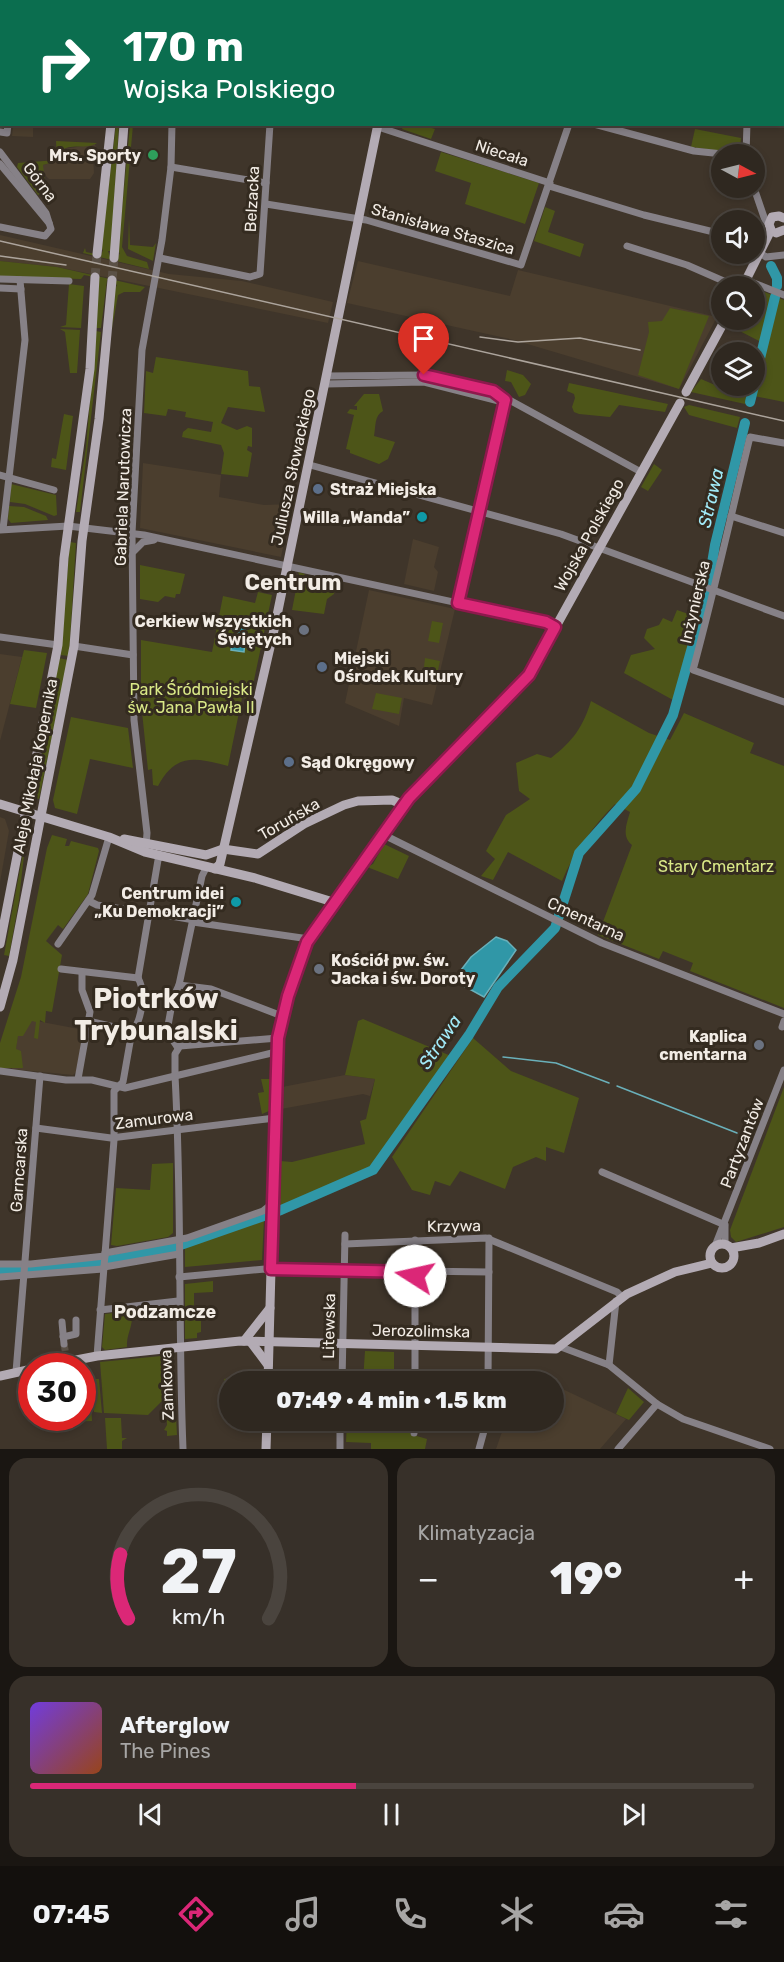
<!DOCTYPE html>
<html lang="pl">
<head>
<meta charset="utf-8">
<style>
	:root { --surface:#2f2820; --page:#373029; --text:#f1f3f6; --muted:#a7a6a5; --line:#4a443e; --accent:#db2777 }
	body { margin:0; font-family:Rubik,sans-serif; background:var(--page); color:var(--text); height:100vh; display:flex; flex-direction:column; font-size:22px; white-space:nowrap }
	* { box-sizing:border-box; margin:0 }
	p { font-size:20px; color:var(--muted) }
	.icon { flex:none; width:33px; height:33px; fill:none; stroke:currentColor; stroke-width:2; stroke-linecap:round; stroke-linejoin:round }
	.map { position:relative; height:1449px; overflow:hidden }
	.side { display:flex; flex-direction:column; gap:9px; padding:9px; background:#1a1612; flex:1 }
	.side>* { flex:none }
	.hud { position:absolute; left:0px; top:0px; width:784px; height:126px; box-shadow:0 3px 9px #0003,0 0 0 2px var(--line); background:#0b6e4f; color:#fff; overflow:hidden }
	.needle { width:39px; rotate:97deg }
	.tools { position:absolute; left:711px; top:144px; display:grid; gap:12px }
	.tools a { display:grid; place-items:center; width:54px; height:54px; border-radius:50%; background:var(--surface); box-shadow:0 3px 9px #0003,0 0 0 2px var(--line); font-size:30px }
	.speed { position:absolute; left:18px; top:1353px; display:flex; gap:12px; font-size:30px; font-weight:700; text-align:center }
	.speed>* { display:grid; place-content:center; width:78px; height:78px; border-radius:50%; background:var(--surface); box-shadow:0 3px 9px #0003,0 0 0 2px var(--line); line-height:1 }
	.speed .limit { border:9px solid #d22; background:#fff; color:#111 }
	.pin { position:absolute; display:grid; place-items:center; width:51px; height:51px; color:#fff; margin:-62px -26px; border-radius:50% 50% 50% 0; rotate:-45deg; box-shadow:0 0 6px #0007 }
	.pin .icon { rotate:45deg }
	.me { position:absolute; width:66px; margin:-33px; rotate:280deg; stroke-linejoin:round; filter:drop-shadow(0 0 4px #0008) }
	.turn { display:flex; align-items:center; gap:21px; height:126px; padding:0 24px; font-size:27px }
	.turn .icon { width:78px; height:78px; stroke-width:2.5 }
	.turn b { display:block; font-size:42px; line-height:51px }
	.big { font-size:45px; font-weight:800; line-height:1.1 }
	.side .card { flex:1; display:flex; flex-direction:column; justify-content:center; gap:9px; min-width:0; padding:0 21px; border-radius:18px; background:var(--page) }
	.side .dial { align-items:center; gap:0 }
	.dial svg { height:156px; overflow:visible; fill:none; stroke:var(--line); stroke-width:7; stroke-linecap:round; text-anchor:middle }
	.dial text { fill:var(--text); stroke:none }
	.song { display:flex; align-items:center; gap:18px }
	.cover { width:72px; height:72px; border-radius:9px; background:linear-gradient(135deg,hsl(260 70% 55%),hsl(20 70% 35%)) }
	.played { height:6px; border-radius:3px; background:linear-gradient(90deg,var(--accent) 45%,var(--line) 45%) }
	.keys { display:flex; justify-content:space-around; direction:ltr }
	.heat { display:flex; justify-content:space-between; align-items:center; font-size:33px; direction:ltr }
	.side .tiles { flex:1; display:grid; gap:9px; grid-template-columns:1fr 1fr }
	.card:last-child { grid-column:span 2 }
	.trip { position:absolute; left:219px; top:1371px; width:345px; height:60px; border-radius:30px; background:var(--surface); box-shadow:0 3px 9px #0003,0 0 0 2px var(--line); font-weight:800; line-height:60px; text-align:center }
	.menu { display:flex; height:96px; justify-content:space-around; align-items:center; background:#13100d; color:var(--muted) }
	.menu .icon { width:42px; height:42px }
	.menu .on { color:var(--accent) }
	.menu b { font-size:27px; color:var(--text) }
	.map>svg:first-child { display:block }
	.built { fill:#4b3e2e }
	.green { fill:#4d5518 }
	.water { fill:#3097a7; stroke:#6ab0ba; stroke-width:1.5 }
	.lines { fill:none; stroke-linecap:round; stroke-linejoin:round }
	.stream { stroke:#6ab0ba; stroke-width:1.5 }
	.river { stroke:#3097a7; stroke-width:10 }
	.street-tunnel { stroke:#5a5046; stroke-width:7; stroke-dasharray:7 3.5; stroke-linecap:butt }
	.secondary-tunnel { stroke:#5a5046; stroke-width:9; stroke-dasharray:9 4.5; stroke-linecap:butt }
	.street { stroke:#868187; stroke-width:7 }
	.secondary { stroke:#b3abb4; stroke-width:9 }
	.rail { stroke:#aca49c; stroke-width:1.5 }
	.route-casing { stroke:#8e194d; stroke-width:15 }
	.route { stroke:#db2777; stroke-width:10 }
	.leisure-dot { fill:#2e9e5b; stroke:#342b20; stroke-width:2 }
	.service-dot { fill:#5c6f8a; stroke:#342b20; stroke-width:2 }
	.culture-dot { fill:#0f9aa8; stroke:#342b20; stroke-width:2 }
	.worship-dot { fill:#6b7280; stroke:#342b20; stroke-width:2 }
	.labels { text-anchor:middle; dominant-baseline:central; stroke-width:6; stroke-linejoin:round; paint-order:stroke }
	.street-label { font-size:16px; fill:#f2ece5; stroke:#342b20 }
	.poi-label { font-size:16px; font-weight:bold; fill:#f2ece5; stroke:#342b20; text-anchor:end }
	.park-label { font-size:16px; fill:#dae987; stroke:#342b20 }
	.water-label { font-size:18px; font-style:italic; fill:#a2ebf9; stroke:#342b20 }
	.neighbourhood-label { font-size:18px; font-weight:bold; fill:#f2ece5; stroke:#342b20 }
	.district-label { font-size:22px; font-weight:bold; fill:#f2ece5; stroke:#342b20 }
	.town-label { font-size:28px; font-weight:bold; fill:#f2ece5; stroke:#342b20 }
</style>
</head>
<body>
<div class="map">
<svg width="784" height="1449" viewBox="0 0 784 1449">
	<rect width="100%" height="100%" fill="#3f352a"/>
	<!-- built -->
	<g class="built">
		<path d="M13,125L33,126V137L12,136Z"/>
		<path d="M95,144L97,151L93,156L94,173L90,179H49L43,173V165L57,161L58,150Z"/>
		<path d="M0,235L169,274L242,281L333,302L328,323L57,267L0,261Z"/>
		<path d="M358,261L510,296L518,270L717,317L679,389L514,340L347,303Z"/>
		<path d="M143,463L221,475L219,497L264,505L292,504L281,557L140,528Z"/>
		<path d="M413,539L439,547L434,567L438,572L434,591L404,584Z"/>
		<path d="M369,590L455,609L432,705L404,698L399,726L345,703Z"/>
		<path d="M0,654L22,657L0,741Z"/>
		<path d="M0,817L5,819L9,831L0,882Z"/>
		<path d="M21,1018L84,1030L76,1072L73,1075L12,1069Z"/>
		<path d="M345,1075L375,1079L370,1096L363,1094L281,1109L282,1087Z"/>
		<path d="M556,1386L626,1419L600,1449H496L504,1426L521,1427L522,1421L554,1420Z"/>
	</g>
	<!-- green -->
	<g class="green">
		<path d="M119,124L111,251H108L110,257L117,258L120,253L118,252L130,125H133L122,247L127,256L147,262L149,269L83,253L85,248L86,252L101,255L103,250L101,249L116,125Z"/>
		<path d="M404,124L422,125L435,129L431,139L402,129Z"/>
		<path d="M695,129L741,138L740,150L735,153L691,147Z"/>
		<path d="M56,141L97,143C86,150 73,143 62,150V147H59L57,161L43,165L46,192L38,195L17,167L18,163L57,160Z"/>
		<path d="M441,152L539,183L525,224L465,204L471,183L435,171Z"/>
		<path d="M545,207L555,211L548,232L584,244L580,257L534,241Z"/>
		<path d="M129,218L130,245L153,247L156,243L153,261L128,249Z"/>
		<path d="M0,261L57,267L145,287L140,292H124L118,295L112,329L115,287L117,286L115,281L107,280L101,328H96L99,278L84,275L81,279L0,277Z"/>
		<path d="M69,284L84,286L81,328L60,327L66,325Z"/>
		<path d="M755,288L772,295L761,342L730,326L734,320H754Z"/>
		<path d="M776,297L784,300V402L754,396Z"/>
		<path d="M670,308L709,316L679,389L638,375L649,332L648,322L662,321Z"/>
		<path d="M60,329L80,330L77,373H70L65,332Z"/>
		<path d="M96,331L101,332L80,512H76L86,447Z"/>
		<path d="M156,357L248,371L249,386L260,387L265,412L228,407L221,423L237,430L247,426L252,428V447L248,446L247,450L252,453L248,477L221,474L224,453L221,445L182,437L183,432L188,428L211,432L213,422L185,417L186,412L168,409L166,416L144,413L146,371L153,373Z"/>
		<path d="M507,370L523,375L531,384L525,395L519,397L511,382L505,381Z"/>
		<path d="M701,379L715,385L721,380L722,386H750L745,404L691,392Z"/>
		<path d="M569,383L668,404L665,412L619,405L610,417L579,414L574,412L572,407L575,398L574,394L567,391Z"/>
		<path d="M364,394H379L383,411C374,416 376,426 374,436L395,442L388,459L379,464L350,453V450L346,449L354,415L347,413L350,409L357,410V406H354Z"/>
		<path d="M689,405L740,417L737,428L689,415L684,407Z"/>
		<path d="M64,414L73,416L66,470L51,467L52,458L56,459Z"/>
		<path d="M654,464L662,470L648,491L641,487Z"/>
		<path d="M11,484L56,495L57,515L54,516L25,504L10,502Z"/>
		<path d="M9,506L24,507L46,516L48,520L11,523L8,519Z"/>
		<path d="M70,542L76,543L69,656L60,655Z"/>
		<path d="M140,565L185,574L180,594H176L175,598L165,596L158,602L140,599Z"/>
		<path d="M298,572L305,574L302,578L307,580H303L336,586L334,594L327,599L324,614L292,610L298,579H301Z"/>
		<path d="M258,592L272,595L250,699L242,698L228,766C196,758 176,752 158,786L153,785L152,769L148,770L141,702V640L212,652L223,596L255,603Z"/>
		<path d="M677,610L697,617L673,700L624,673L631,655L655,649L644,638L647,629L659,625L663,618L672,622Z"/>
		<path d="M432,621L443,623L439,643L428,641Z"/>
		<path d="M24,650L47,653L36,708L10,704Z"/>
		<path d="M59,658L68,660L39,799L34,797Z"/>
		<path d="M425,658L440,661L436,679L423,676Z"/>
		<path d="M376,693L402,698L399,714L372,709Z"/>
		<path d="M591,701L649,733L670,740L684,713L754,743L750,753L784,766V1008L690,971L693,963L663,951L659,959L598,935L632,845C621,836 627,823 630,812L615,804C593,826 574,852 562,881L508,852L493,880L481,876L495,859L486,851L506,815L530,799L519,791L516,763L537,754L551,758C573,741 583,727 591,701Z"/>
		<path d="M71,717L128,728L133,768L90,759L77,814L55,808L53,800Z"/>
		<path d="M52,835L67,839L65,846H69L71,841L98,848L99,851L88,894L63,929L58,925L46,941L62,955L52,1012L46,1011L45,1023L40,1020L38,1039L34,1038L36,1022L32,1021L23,1036H18L16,1049L21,1051L23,1068H0V1043L21,977L47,848Z"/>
		<path d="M26,837L19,900L9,956L4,955Z"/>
		<path d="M384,844L409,856L398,879L367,867L373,864Z"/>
		<path d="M363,1019L451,1056L376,1163L329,1189L283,1208L279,1205L280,1161L292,1162L365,1144L360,1121L366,1119L375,1079L345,1075L358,1021Z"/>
		<path d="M473,1038L511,1071L579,1098L564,1153L546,1147V1161L536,1157L513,1167L505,1189L460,1171L450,1186L435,1181L430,1195L412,1190L392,1157Z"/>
		<path d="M261,1079H270L269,1111L262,1114L258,1093L264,1092Z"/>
		<path d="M784,1087V1227L736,1242L731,1237L730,1230Z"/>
		<path d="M173,1163V1233L168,1237L117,1246L111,1245L116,1188L150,1190L152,1164Z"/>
		<path d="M264,1219L262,1260L185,1267V1247Z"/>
		<path d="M213,1281V1292L194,1293V1313H201V1332L197,1333V1338L185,1339V1284Z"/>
		<path d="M170,1306L172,1320L169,1321L168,1309L132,1313C133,1328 126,1334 127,1347L105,1350L102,1347L105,1314Z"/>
		<path d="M365,1351L394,1352V1381H348H363Z"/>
		<path d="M171,1355L175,1388L148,1415L104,1413L100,1362Z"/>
		<path d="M89,1367L92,1421L65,1422V1418H82L83,1368Z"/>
		<path d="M261,1371V1381L230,1382L229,1400L224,1379Z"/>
		<path d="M91,1379H99L102,1413L94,1412Z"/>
		<path d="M628,1388L644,1402L629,1420L616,1414Z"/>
		<path d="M175,1398L177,1435L167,1436V1431L164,1430L167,1425L166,1406Z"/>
		<path d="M105,1418H121L122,1438H127L122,1441V1449H107Z"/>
		<path d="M347,1420L411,1421L410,1434L427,1439L425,1449H371V1443L346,1442Z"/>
	</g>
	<!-- water -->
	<g class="water">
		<path d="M240,624L246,626L244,652L231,650L232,644L236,645Z"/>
		<path d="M496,937L507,941L516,950L484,997L462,985L458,974L471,957Z"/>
	</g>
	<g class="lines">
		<!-- stream -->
		<g class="stream">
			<path d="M503,1057L556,1063L609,1083"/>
			<path d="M617,1086L737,1133"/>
		</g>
		<!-- river -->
		<g class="river">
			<path d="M771,266L777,278V286"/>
			<path d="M754,383L775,297"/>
			<path d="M750,402L754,386"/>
			<path d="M709,581L715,545L745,423"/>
			<path d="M0,1270L92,1264L172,1248L281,1210L373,1170L469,1035L498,987L555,928L579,853L636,789L673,715L707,594"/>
		</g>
		<!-- street-tunnel -->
		<path class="street-tunnel" d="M64,1344L66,1355"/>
		<!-- secondary-tunnel -->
		<g class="secondary-tunnel">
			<path d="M95,277L97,254"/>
			<path d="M112,280L114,258"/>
		</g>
		<!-- street -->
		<g class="street">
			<path d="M65,0L66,2"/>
			<path d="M164,0V2"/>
			<path d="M268,0V2"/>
			<path d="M279,0V2"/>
			<path d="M16,2V0"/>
			<path d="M57,2V0"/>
			<path d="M316,2V0"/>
			<path d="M600,2L601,0"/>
			<path d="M774,2L775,0"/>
			<path d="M0,55H2"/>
			<path d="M0,119L2,120"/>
			<path d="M594,124L694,151L723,154"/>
			<path d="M378,127L550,183"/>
			<path d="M0,132L7,133L8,124"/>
			<path d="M0,152L46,213L51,229L45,236L0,227"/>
			<path d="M746,154L747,124"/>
			<path d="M0,164L49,223"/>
			<path d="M171,167L266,183"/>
			<path d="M549,186L644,215L722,234"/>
			<path d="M754,188L765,220L769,224"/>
			<path d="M266,204L366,220L521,265L569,124"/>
			<path d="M627,246L687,265L735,286"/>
			<path d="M763,255L766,257L784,255"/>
			<path d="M160,258L250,277L260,274L270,124"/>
			<path d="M0,279L69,281"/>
			<path d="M746,280L784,295"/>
			<path d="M0,288L21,289"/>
			<path d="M327,376L424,375L493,391L641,472"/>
			<path d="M326,384L424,382L499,401L505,400"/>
			<path d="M784,443L750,437C731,515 714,593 693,670L784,702"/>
			<path d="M310,465L561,534L784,616"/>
			<path d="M0,475L54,490"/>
			<path d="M731,516L784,533"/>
			<path d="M3,529L25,340L20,280"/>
			<path d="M0,530L68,526L144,535L546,622L555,627"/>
			<path d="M134,551L143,542L154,540"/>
			<path d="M458,603L505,400"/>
			<path d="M0,637L58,645"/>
			<path d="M74,646L133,655"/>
			<path d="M384,835L602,943L784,1014"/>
			<path d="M146,846L147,833L134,720L132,533L142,350L162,240L171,167L172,124"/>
			<path d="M89,901L97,905L148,913"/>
			<path d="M148,912L194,920"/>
			<path d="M193,922L309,939"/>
			<path d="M58,944L92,895L109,837"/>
			<path d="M61,969L138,978"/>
			<path d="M138,978L158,860L161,856"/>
			<path d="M179,985L211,989L282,1016"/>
			<path d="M142,993L173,998L179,985L202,876L207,866"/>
			<path d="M173,998L167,1031L178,1048"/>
			<path d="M88,1021L132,1031"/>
			<path d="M136,1026L167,1031"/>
			<path d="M782,1027L784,1021"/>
			<path d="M276,1052L175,1076V1054L180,1046L278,1038"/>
			<path d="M0,1071L66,1080H92L125,1088L175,1076C182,1200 178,1325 183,1449"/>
			<path d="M78,1079L90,1012L82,990V972"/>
			<path d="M36,1128L111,1138L275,1118"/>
			<path d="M602,1172L725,1225"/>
			<path d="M345,1244L486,1238L617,1292L622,1297"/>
			<path d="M725,1244V1227"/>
			<path d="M715,1246L784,1070"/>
			<path d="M105,1253L187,1238L263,1211L273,1203"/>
			<path d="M0,1264H31L105,1256"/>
			<path d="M104,1267L179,1254"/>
			<path d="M0,1277L103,1269"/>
			<path d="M179,1277L265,1269L489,1272"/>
			<path d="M100,1310L178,1301"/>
			<path d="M62,1322L64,1344"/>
			<path d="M63,1337L76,1334V1320"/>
			<path d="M561,1347L609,1365L657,1404L683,1419L770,1449"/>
			<path d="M97,1356L114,1140V1091L123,1082L132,1031C142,1021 146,991 138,978"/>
			<path d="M609,1365L616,1301"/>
			<path d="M16,1372L40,1076"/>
			<path d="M342,1382L345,1235"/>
			<path d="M415,1382V1240"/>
			<path d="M488,1382L489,1238"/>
			<path d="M414,1433V1420"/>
			<path d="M340,1449V1420"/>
			<path d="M479,1449L487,1420"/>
			<path d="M618,1449L657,1404"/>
		</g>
		<!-- secondary -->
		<g class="secondary">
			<path d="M105,0L106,2"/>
			<path d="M122,0V2"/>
			<path d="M404,2V0"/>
			<path d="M771,230L769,224L772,217L779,216L784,218"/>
			<path d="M776,233L784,230"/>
			<path d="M97,254L111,124"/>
			<path d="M114,258L124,124"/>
			<path d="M743,286L771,230"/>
			<path d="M686,392L725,320"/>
			<path d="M0,804L109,837L145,852L255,878L333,902"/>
			<path d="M124,839L206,855L223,849L258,854L304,824L344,805L358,801L392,800L404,805"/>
			<path d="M215,869L220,864L274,630L378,124"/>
			<path d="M0,944L58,645L64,558L90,369L95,277"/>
			<path d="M0,1007L13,960L74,646L82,541L99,419L112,280"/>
			<circle cx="722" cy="1256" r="12"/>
			<path d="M731,1248L759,1243L784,1234"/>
			<path d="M244,1341L270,1308"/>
			<path d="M250,1341L268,1365"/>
			<path d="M45,1366L97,1356L240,1341L556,1349L627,1294L675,1272L712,1263"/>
			<path d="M0,1376L32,1369"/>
			<path d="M268,1382L277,1044L282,1016L298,967L316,927L420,785L529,675L680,403"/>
			<path d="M266,1449L267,1420"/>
		</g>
		<!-- rail -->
		<g class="rail">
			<path d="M0,241L784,421"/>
			<path d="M0,256L66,265"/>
			<path d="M480,337L518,342L580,338L640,350"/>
		</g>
	</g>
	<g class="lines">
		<!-- route casing -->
		<g class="route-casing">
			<path id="route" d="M415,1276V1272L271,1269L278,1038L288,996L307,942L409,798L529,675L555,627L546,622L458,603L505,400L493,391L424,375"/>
		</g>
		<!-- route -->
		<use href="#route" class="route"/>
	</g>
	<!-- markers -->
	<circle class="leisure-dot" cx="153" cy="155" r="6"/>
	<g class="service-dot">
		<circle cx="318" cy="489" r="6"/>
		<circle cx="322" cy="667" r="6"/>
		<circle cx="289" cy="762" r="6"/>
	</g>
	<g class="culture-dot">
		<circle cx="422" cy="517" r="6"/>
		<circle cx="236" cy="902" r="6"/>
	</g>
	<g class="worship-dot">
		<circle cx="304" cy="630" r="6"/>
		<circle cx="319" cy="969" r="6"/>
		<circle cx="759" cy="1045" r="6"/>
	</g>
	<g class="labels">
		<!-- street labels -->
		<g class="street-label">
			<text transform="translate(502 153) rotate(18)">Niecała</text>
			<text transform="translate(40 182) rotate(53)">Górna</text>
			<text transform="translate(252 199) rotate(-87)">Belzacka</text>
			<text transform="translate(443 229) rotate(16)">Stanisława Staszica</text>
			<text transform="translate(293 467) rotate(-78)">Juliusza Słowackiego</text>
			<text transform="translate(123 487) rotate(-88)">Gabriela Narutowicza</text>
			<text transform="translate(589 535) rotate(-61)">Wojska Polskiego</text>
			<text transform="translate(695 602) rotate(-77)">Inżynierska</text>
			<text transform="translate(35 766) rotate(-79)">Aleje Mikołaja Kopernika</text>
			<text transform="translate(289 819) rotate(-30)">Toruńska</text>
			<text transform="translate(586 919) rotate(25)">Cmentarna</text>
			<text transform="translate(154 1119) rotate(-7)">Zamurowa</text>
			<text transform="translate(742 1143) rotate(-69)">Partyzantów</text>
			<text transform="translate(19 1170) rotate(-86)">Garncarska</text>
			<text transform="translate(454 1226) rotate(-1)">Krzywa</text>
			<text transform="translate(329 1326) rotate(-89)">Litewska</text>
			<text transform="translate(421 1331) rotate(1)">Jerozolimska</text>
			<text transform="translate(167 1385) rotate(-92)">Zamkowa</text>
		</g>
		<!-- poi labels -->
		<g class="poi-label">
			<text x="141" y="155">Mrs. Sporty</text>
			<text x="330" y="489" text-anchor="start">Straż Miejska</text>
			<text x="410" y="517">Willa „Wanda”</text>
			<text x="292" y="621">Cerkiew Wszystkich<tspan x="292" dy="18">Świętych</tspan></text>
			<text x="334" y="658" text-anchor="start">Miejski<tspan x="334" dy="18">Ośrodek Kultury</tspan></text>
			<text x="301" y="762" text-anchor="start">Sąd Okręgowy</text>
			<text x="224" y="893">Centrum idei<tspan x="224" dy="18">„Ku Demokracji”</tspan></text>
			<text x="331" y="960" text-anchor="start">Kościół pw. św.<tspan x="331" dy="18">Jacka i św. Doroty</tspan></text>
			<text x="747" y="1036">Kaplica<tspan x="747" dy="18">cmentarna</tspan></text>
		</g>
		<!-- park labels -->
		<g class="park-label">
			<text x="191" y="689">Park Śródmiejski<tspan x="191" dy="18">św. Jana Pawła II</tspan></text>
			<text x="716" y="866">Stary Cmentarz</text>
		</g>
		<!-- water labels -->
		<g class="water-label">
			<text transform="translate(711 498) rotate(-77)">Strawa</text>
			<text transform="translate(440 1042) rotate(-56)">Strawa</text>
		</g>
		<!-- neighbourhood labels -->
		<g class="neighbourhood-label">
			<text x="165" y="1312">Podzamcze</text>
		</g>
		<!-- district labels -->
		<g class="district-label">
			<text x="293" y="582">Centrum</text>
		</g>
		<!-- town labels -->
		<g class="town-label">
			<text x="156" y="998">Piotrków<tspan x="156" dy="32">Trybunalski</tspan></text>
		</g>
	</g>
</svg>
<div class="tools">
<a><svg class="needle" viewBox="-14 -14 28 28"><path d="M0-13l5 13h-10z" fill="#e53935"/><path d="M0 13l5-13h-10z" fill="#a7a6a5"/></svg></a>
<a><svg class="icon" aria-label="sound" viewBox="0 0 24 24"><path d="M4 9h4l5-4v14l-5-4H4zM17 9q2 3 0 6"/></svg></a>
<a><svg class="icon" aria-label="search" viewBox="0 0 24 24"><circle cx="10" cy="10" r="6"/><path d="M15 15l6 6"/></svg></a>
<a><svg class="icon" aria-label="layers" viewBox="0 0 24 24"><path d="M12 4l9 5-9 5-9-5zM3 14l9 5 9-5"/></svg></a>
</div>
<div class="speed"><div class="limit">30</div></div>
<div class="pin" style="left:424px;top:375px;background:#d93025"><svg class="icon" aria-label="arrive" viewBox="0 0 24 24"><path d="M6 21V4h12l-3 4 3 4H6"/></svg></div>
<svg class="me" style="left:415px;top:1276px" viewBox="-20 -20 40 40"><circle r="19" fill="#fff"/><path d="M0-13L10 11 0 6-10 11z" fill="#db2777"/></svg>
<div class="trip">07:49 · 4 min · 1.5 km</div>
<div class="hud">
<div class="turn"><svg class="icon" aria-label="right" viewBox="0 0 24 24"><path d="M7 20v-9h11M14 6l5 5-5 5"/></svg><div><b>170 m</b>Wojska Polskiego</div></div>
</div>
</div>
<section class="side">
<div class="tiles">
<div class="card dial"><svg viewBox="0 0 100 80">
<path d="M14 69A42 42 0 1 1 86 69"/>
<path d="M14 69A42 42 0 0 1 10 36" stroke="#db2777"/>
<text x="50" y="56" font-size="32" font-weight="700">27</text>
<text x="50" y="72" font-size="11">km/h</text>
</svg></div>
<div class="card"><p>Klimatyzacja</p>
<div class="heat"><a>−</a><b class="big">19°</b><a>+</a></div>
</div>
<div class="card">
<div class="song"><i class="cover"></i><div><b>Afterglow</b><p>The Pines</p></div></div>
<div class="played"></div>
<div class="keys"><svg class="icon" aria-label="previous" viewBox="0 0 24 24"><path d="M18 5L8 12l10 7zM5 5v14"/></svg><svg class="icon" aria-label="pause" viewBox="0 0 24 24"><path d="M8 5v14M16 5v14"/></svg><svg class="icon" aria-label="next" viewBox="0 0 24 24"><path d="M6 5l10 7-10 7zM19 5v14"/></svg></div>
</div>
</div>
</section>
<nav class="menu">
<b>07:45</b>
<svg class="icon on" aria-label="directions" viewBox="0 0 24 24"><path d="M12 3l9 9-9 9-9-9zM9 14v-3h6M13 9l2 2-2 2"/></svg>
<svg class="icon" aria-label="music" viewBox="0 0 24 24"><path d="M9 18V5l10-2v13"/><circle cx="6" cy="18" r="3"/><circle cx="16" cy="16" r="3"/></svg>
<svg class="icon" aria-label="phone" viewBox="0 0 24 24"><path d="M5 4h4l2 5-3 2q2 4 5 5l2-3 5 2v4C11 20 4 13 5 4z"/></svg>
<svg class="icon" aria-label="climate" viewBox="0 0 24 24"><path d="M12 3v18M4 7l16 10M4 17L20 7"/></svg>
<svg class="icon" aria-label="car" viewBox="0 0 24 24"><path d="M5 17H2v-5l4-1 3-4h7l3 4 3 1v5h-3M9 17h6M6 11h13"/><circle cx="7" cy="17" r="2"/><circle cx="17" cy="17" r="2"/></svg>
<svg class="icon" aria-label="filters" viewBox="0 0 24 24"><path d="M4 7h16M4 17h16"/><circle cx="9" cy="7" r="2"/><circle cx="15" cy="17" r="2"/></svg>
</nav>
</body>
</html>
